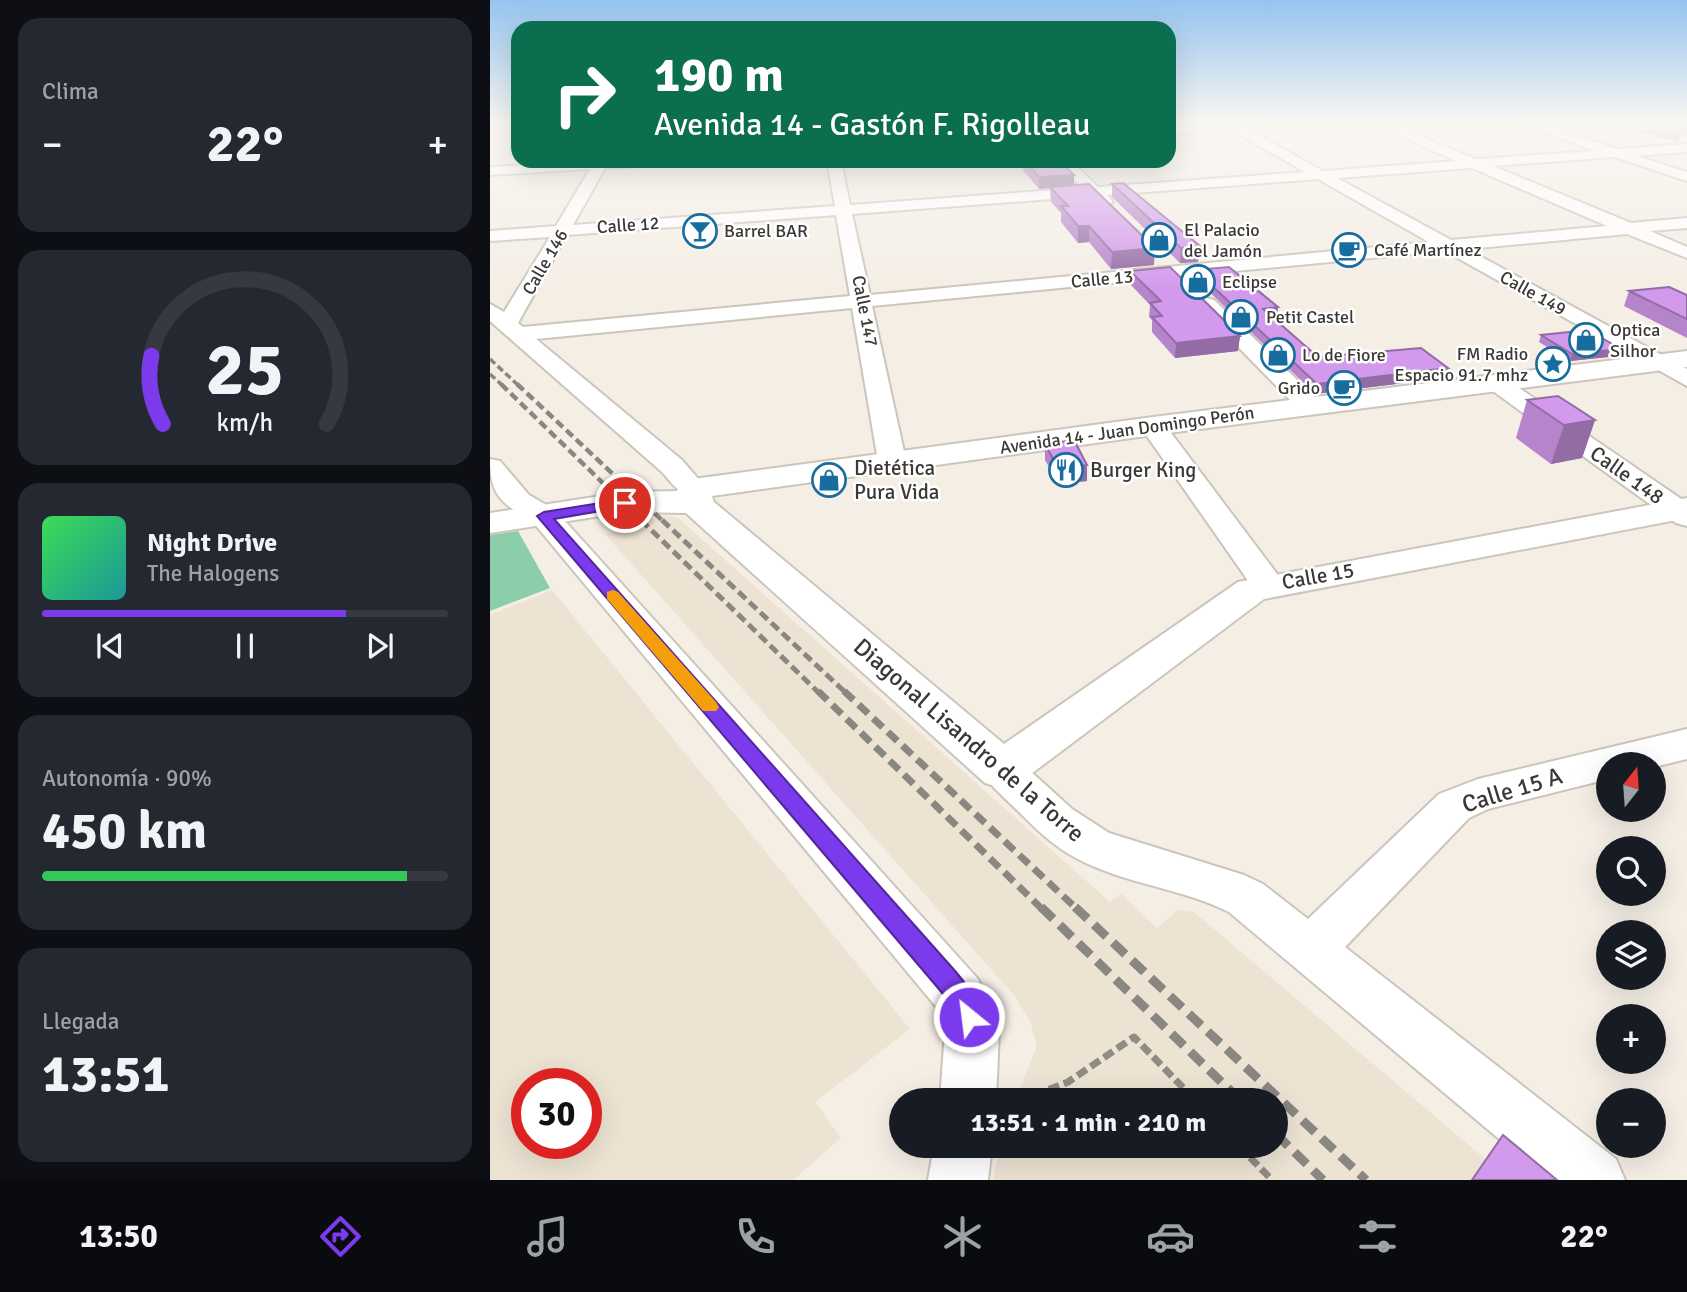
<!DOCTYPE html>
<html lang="es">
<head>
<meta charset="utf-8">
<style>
	:root { --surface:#171b24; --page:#242831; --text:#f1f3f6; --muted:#9ea1a6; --line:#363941; --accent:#7c3aed }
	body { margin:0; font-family:Signika,sans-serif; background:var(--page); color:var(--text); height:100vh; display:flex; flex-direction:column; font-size:26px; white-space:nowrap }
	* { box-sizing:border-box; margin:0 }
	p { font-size:23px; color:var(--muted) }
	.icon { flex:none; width:38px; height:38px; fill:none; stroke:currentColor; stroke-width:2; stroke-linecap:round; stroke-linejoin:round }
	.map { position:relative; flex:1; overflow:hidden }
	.side { display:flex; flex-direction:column; gap:18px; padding:18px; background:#0d0f14; width:490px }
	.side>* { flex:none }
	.banner { position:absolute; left:21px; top:21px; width:665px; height:147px; border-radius:21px; box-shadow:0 7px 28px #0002; background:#0b6e4f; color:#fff; overflow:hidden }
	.needle { width:46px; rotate:17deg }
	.controls { position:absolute; left:1106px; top:752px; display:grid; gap:14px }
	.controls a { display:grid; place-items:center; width:70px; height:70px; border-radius:50%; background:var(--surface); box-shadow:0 7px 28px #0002; font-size:35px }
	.speed { position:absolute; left:21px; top:1068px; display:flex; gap:14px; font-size:35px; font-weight:700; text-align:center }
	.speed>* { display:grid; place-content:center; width:91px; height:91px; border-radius:50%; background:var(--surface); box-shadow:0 7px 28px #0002; line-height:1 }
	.speed .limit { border:10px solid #d22; background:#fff; color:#111 }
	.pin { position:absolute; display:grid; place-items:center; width:60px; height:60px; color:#fff; margin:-30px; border:4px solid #fff; border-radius:50%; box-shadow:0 2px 7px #0007 }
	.me { position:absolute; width:77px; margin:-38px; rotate:331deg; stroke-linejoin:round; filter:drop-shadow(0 0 5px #0008) }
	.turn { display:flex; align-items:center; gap:24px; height:147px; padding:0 28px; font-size:32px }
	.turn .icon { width:91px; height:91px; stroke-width:2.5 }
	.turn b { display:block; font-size:49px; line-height:60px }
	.big { font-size:52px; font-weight:700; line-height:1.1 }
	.side .widget { flex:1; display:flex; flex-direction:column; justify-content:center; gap:10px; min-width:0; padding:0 24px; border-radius:21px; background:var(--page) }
	.side .dial { align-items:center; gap:0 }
	.dial svg { height:182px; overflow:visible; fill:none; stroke:var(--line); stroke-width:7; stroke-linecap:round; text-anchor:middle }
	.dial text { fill:var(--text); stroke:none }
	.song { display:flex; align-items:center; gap:21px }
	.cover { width:84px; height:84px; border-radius:10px; background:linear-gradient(135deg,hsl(130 70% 55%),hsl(180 70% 35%)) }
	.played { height:7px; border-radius:4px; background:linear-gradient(90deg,var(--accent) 75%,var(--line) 75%) }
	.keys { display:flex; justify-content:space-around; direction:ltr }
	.heat { display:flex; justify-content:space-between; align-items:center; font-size:38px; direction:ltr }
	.charge { height:10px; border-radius:5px; background:linear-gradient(90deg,#34c759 90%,var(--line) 0) }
	.trip { position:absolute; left:399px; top:1088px; width:399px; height:70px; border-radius:35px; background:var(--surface); box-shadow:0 7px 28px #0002; font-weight:700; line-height:70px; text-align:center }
	.tab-bar { display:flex; height:112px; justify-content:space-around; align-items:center; background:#090b0e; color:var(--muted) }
	.tab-bar .icon { width:49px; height:49px }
	.tab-bar .current { color:var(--accent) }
	.tab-bar b { font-size:32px; color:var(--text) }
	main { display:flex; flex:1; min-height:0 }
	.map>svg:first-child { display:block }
	.built { fill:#ece3d3; fill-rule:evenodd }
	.green { fill:#8ccea9 }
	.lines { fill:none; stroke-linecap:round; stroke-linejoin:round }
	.street-casing { stroke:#cbc5bc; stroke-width:4 }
	.secondary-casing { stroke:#cbc5bc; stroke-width:4 }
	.primary-casing { stroke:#d0cfcf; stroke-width:4 }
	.path { stroke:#8f8b85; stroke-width:7; stroke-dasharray:11 5; stroke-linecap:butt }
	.street { fill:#fff; fill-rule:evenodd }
	.secondary { fill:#fff; fill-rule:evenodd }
	.primary { fill:#d3a9c5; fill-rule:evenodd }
	.rail-far4 { stroke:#8a8681; stroke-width:3.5; stroke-dasharray:7 3.5; stroke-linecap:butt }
	.rail-far3 { stroke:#8a8681; stroke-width:4.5; stroke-dasharray:9 4.5; stroke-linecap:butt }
	.rail-far2 { stroke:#8a8681; stroke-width:5; stroke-dasharray:10 5; stroke-linecap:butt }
	.rail-far1 { stroke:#8a8681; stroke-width:7; stroke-dasharray:13 7; stroke-linecap:butt }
	.rail { stroke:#8a8681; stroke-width:9; stroke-dasharray:17 9; stroke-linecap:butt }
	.wall { fill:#b584cb }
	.shaded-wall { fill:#936ba5 }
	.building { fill:#d299ec; stroke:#936ba5; stroke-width:2 }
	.route { fill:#7c3aed; stroke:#51269a; stroke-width:2 }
	.slow { fill:#f59e0b }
	.labels { text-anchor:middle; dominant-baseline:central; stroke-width:5; stroke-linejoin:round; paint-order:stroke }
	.far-street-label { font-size:18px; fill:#3b3936; stroke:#fff }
	.far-poi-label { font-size:18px; fill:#3b3936; stroke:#fff; text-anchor:start }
	.poi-label { font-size:21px; fill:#3b3936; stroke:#fff; text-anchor:start }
	.street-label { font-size:21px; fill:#3b3936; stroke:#fff }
	.near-street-label { font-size:24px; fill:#3b3936; stroke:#fff }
</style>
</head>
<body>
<main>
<section class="side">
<div class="widget"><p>Clima</p>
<div class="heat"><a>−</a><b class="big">22°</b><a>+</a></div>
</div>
<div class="widget dial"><svg viewBox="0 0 100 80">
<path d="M14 69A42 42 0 1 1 86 69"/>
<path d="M14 69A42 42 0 0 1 9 39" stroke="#7c3aed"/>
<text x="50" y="56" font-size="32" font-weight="700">25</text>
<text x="50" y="72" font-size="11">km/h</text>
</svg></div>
<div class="widget">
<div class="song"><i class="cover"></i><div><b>Night Drive</b><p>The Halogens</p></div></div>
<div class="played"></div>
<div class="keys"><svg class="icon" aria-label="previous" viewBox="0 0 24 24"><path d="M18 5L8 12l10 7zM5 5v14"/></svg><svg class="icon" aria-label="pause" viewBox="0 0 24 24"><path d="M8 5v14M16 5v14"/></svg><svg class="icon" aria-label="next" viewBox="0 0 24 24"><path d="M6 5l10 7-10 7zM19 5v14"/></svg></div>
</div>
<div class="widget"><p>Autonomía · 90%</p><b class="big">450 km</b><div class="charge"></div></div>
<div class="widget"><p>Llegada</p><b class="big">13:51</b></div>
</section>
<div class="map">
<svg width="1197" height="1180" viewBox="0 0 1197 1180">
	<rect width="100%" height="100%" fill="#f4eee5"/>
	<!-- built -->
	<g class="built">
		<path d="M175,516L188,518L620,902L631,894L667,928L688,910L704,912L1020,1180H503L510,1146H786V1101H525L547,1046L540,1021L523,994L115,534Z"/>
		<path d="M62,590L420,1029L325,1102L351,1138L303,1180H0V615ZM37,1083H96V1143H37Z"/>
	</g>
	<!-- green -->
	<path class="green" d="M28,531L60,588L0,611V535Z"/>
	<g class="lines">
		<!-- street casing -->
		<g class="street-casing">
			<g id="street">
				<path d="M0,125H28L22,129L0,130Z"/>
				<path d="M765,125L757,129L833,171L966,161L886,125H902L986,159L1105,151L1035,125H1053L1127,149L1197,144V152L1146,156L1197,172V181L1125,157L1003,166L1141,223L1197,218V228L1160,231L1197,247V258L1137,234L977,249L1197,369V386L955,251L382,306L416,461L412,467H392L388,461L362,308L46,339L192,460L217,489L213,495C192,500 185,486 172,472L0,321V304L14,312L60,237L0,241V231L66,226L100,169L0,175V167L100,161H177L170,165L115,168L83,225L345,206L337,161H351L360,205L592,188L566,161H581L608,187L815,172L741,130L679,134V126ZM982,168L1117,226L961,240L847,178ZM828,179L939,242L380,295L362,214L601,196L615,207L623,202L617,195ZM346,215L360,296L33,327L28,323L77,235Z"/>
				<path d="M717,298L724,300L829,401L832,406L829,411H811L710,308L707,304L710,300Z"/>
				<path d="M1008,377L1016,379L1197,503V526L1186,523L1000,389L996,384L1000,379Z"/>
				<path d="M663,418L672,421L790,578L795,585L790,592L778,595L766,592L650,426L654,421Z"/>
				<path d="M0,459L10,461L39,495L65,510L488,979L509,1031L506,1101H450L455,1031L448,1009L43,522C12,503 0,497 0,459Z"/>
				<path d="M1197,729V759L1164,767L1118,765V779L998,809L979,818L855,947L1126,1159L1135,1180H1058L739,912C691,888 634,884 586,858C563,846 545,828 527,810C514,797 500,786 491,770L497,759L512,754L527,759L582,809L619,833L754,875L773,884L818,919L949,794L988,779Z"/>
				<path d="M444,1146H502L498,1180H438Z"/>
			</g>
		</g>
		<!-- secondary casing -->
		<g class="secondary-casing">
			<path id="secondary" d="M1197,351V367L663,435L222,496L224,502L514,744L748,582L1197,498V518L774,599L529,783L512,788L495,783L196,513L137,512L0,533V513L137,492L187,491L191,482L203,479L663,417Z"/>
		</g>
		<!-- primary casing -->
		<g class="primary-casing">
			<path id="primary" d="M1166,125L1197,126V134L1168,128Z"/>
		</g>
		<!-- path -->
		<g class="path">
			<path d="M529,1101L578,1082L644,1037L706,1101"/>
			<path d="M749,1146L782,1180"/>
		</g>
		<!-- street -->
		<use href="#street" class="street"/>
		<!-- secondary -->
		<use href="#secondary" class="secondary"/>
		<!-- primary -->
		<use href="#primary" class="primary"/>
		<!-- rail-far4 -->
		<g class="rail-far4">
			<path d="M0,359L29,386"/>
			<path d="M0,374L13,386"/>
		</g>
		<!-- rail-far3 -->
		<g class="rail-far3">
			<path d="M11,384L153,522"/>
			<path d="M27,384L174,522"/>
		</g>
		<!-- rail-far2 -->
		<g class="rail-far2">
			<path d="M151,520L329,693"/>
			<path d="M172,520L356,693"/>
		</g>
		<!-- rail-far1 -->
		<g class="rail-far1">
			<path d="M328,691L552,909"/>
			<path d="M354,691L587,909"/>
		</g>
		<!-- rail -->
		<g class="rail">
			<path d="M551,907L751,1101"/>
			<path d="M585,907L876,1180"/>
			<path d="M786,1134L833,1180"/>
		</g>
	</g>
	<!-- wall -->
	<g class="wall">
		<path d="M1125,125H1192L1188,142Z"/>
		<path d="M530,161H570L584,175V185L664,265L621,269L599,242L588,243L571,222V213L561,202L560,188L549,189L533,170L532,163Z"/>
		<path d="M622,184L710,246L708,262L690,263L622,197Z"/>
		<path d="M705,270L788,307L787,316H781L828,357L955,378L825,394L705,278Z"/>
		<path d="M640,271L750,336L748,351L685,358L662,332V320L659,317L660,305L640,284Z"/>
		<path d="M1139,291L1197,295V338L1134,306Z"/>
		<path d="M1051,335L1128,356L1080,361L1049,342Z"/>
		<path d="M1037,400L1105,420L1092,458L1061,464L1026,438Z"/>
		<path d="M555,444L597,465V481L569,484L555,460Z"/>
	</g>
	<!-- shaded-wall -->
	<g class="shaded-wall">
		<path d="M584,175V186L549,189V177Z"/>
		<path d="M588,226H599V242L588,243Z"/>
		<path d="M710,246L708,262L690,263L691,248Z"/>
		<path d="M665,248L664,265L621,269L622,252Z"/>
		<path d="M788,307L787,316L772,317L773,309Z"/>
		<path d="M750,336L748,351L685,358L686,343Z"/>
		<path d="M1131,349L1128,356L1080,361L1082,354Z"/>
		<path d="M958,368L955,378L825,394L827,384Z"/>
		<path d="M1105,420L1092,458L1061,464L1074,425Z"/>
		<path d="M597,465V481L569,484L568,468Z"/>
	</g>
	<!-- building -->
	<g class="building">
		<path d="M1170,125H1192V131Z"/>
		<path d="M534,161H570L584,175L549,177Z"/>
		<path d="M633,183L710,246L691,248L622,184Z"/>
		<path d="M599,184L665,248L622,252L599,226H588L571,206H578L560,187Z"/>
		<path d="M680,267L750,336L686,343L662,317L672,316L660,303L671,301L640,271Z"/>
		<path d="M739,267L788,307L773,309L828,357L931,348L958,368L827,384L705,270Z"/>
		<path d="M1179,287L1197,295V319L1139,291Z"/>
		<path d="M1098,330L1131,349L1082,354L1051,335Z"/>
		<path d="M1068,396L1105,420L1074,425L1037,400Z"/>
		<path d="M584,440L597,465L568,468L555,444Z"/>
		<path d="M1013,1135L1067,1180H982Z"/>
	</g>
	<!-- sky -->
	<linearGradient id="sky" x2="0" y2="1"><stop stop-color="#96c4ee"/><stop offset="0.43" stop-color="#faf7f3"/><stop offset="1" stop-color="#faf7f3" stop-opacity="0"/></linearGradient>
	<rect width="1197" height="290" fill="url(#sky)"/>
	<!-- route -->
	<path class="route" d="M135,499L140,500V506L64,519L466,972L479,988L491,1017L488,1025L479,1029L470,1025L461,1004L448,988L47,516L54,512Z"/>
	<!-- slow -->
	<path class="slow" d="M123,590L128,592L226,702L229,707L226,711H213L117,599V592Z"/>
	<!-- icons -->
	<defs>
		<g id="bar-ring" transform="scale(1.75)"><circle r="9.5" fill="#fff" stroke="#176d9d" stroke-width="1.5"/><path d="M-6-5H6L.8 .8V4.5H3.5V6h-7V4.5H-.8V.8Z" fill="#176d9d"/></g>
		<g id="shop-ring" transform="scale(1.75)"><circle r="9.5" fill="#fff" stroke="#176d9d" stroke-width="1.5"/><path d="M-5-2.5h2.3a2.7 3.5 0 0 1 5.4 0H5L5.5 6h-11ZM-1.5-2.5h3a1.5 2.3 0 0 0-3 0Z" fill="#176d9d"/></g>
		<g id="cafe-ring" transform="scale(1.75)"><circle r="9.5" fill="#fff" stroke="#176d9d" stroke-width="1.5"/><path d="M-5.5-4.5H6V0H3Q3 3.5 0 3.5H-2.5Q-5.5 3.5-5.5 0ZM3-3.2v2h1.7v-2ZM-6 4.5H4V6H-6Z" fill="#176d9d"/></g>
		<g id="sight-ring" transform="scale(1.75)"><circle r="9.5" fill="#fff" stroke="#176d9d" stroke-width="1.5"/><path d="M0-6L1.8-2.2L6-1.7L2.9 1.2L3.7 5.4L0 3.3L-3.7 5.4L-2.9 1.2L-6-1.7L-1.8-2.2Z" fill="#176d9d"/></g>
		<g id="restaurant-ring" transform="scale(1.75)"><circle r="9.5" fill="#fff" stroke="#176d9d" stroke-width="1.5"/><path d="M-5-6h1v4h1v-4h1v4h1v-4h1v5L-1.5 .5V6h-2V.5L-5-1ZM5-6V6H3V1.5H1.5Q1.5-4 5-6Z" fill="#176d9d"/></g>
	</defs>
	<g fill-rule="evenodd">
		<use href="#bar-ring" x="210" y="231"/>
		<use href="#shop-ring" x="669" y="240"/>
		<use href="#cafe-ring" x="859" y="250"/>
		<use href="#shop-ring" x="708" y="282"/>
		<use href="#shop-ring" x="751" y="317"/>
		<use href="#shop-ring" x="1096" y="340"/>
		<use href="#shop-ring" x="788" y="355"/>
		<use href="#sight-ring" x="1063" y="364"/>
		<use href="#cafe-ring" x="854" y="388"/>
		<use href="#restaurant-ring" x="576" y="470"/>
		<use href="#shop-ring" x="339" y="480"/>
	</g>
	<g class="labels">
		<!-- far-street labels -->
		<g class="far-street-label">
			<text transform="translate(138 225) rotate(-4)">Calle 12</text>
			<text transform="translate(55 262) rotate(-60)">Calle 146</text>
			<text transform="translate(612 279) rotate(-5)">Calle 13</text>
			<text transform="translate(1043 293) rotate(29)">Calle 149</text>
			<text transform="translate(375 311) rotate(79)">Calle 147</text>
			<text transform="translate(637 430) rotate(-8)">Avenida 14 - Juan Domingo Perón</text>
		</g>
		<!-- far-poi labels -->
		<g class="far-poi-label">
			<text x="694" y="230">El Palacio<tspan x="694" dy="21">del Jamón</tspan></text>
			<text x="234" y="231">Barrel BAR</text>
			<text x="884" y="250">Café Martínez</text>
			<text x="732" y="282">Eclipse</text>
			<text x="776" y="317">Petit Castel</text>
			<text x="1120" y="330">Optica<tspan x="1120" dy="21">Silhor</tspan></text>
			<text x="1038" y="354" text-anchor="end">FM Radio<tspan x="1038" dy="21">Espacio 91.7 mhz</tspan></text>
			<text x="812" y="355">Lo de Fiore</text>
			<text x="830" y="388" text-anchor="end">Grido</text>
		</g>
		<!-- poi labels -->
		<g class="poi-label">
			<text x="364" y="468">Dietética<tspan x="364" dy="24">Pura Vida</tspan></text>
			<text x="600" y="470">Burger King</text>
		</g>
		<!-- street labels -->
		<g class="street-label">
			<text transform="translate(1137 475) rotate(35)">Calle 148</text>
			<text transform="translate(828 576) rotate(-10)">Calle 15</text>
		</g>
		<!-- near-street labels -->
		<g class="near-street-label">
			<text transform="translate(479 740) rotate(41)">Diagonal Lisandro de la Torre</text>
			<text transform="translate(1022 790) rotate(-17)">Calle 15 A</text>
		</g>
	</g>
</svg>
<div class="controls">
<a><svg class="needle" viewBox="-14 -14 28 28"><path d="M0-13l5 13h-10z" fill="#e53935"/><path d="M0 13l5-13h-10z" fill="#9ea1a6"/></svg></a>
<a><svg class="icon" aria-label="search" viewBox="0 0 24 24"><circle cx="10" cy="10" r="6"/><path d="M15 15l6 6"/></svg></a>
<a><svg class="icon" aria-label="layers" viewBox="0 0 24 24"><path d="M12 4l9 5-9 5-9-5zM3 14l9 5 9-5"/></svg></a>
<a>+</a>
<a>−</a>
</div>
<div class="speed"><div class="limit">30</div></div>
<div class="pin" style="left:135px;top:503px;background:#d93025"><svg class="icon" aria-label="arrive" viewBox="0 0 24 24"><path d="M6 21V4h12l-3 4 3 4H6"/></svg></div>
<svg class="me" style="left:479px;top:1017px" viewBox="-20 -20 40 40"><circle r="17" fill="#7c3aed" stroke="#fff" stroke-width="3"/><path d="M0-11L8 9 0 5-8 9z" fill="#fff"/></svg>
<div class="trip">13:51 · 1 min · 210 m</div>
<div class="banner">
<div class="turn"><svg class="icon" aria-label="right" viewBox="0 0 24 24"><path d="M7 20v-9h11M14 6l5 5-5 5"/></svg><div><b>190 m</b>Avenida 14 - Gastón F. Rigolleau</div></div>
</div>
</div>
</main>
<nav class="tab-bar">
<b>13:50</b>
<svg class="icon current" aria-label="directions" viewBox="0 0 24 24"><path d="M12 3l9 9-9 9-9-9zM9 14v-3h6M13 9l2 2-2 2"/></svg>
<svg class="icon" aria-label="music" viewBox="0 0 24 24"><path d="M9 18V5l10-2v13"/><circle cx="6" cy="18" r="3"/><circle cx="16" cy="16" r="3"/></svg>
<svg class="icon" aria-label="phone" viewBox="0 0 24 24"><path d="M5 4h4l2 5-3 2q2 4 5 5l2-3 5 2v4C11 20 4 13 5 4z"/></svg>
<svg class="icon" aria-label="climate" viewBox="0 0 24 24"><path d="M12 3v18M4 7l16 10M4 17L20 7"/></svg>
<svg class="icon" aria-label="car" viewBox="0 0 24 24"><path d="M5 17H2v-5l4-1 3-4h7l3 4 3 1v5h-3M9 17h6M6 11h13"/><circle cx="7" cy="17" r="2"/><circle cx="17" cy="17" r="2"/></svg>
<svg class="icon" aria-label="filters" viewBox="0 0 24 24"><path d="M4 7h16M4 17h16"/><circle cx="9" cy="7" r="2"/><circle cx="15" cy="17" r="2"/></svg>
<b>22°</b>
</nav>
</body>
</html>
